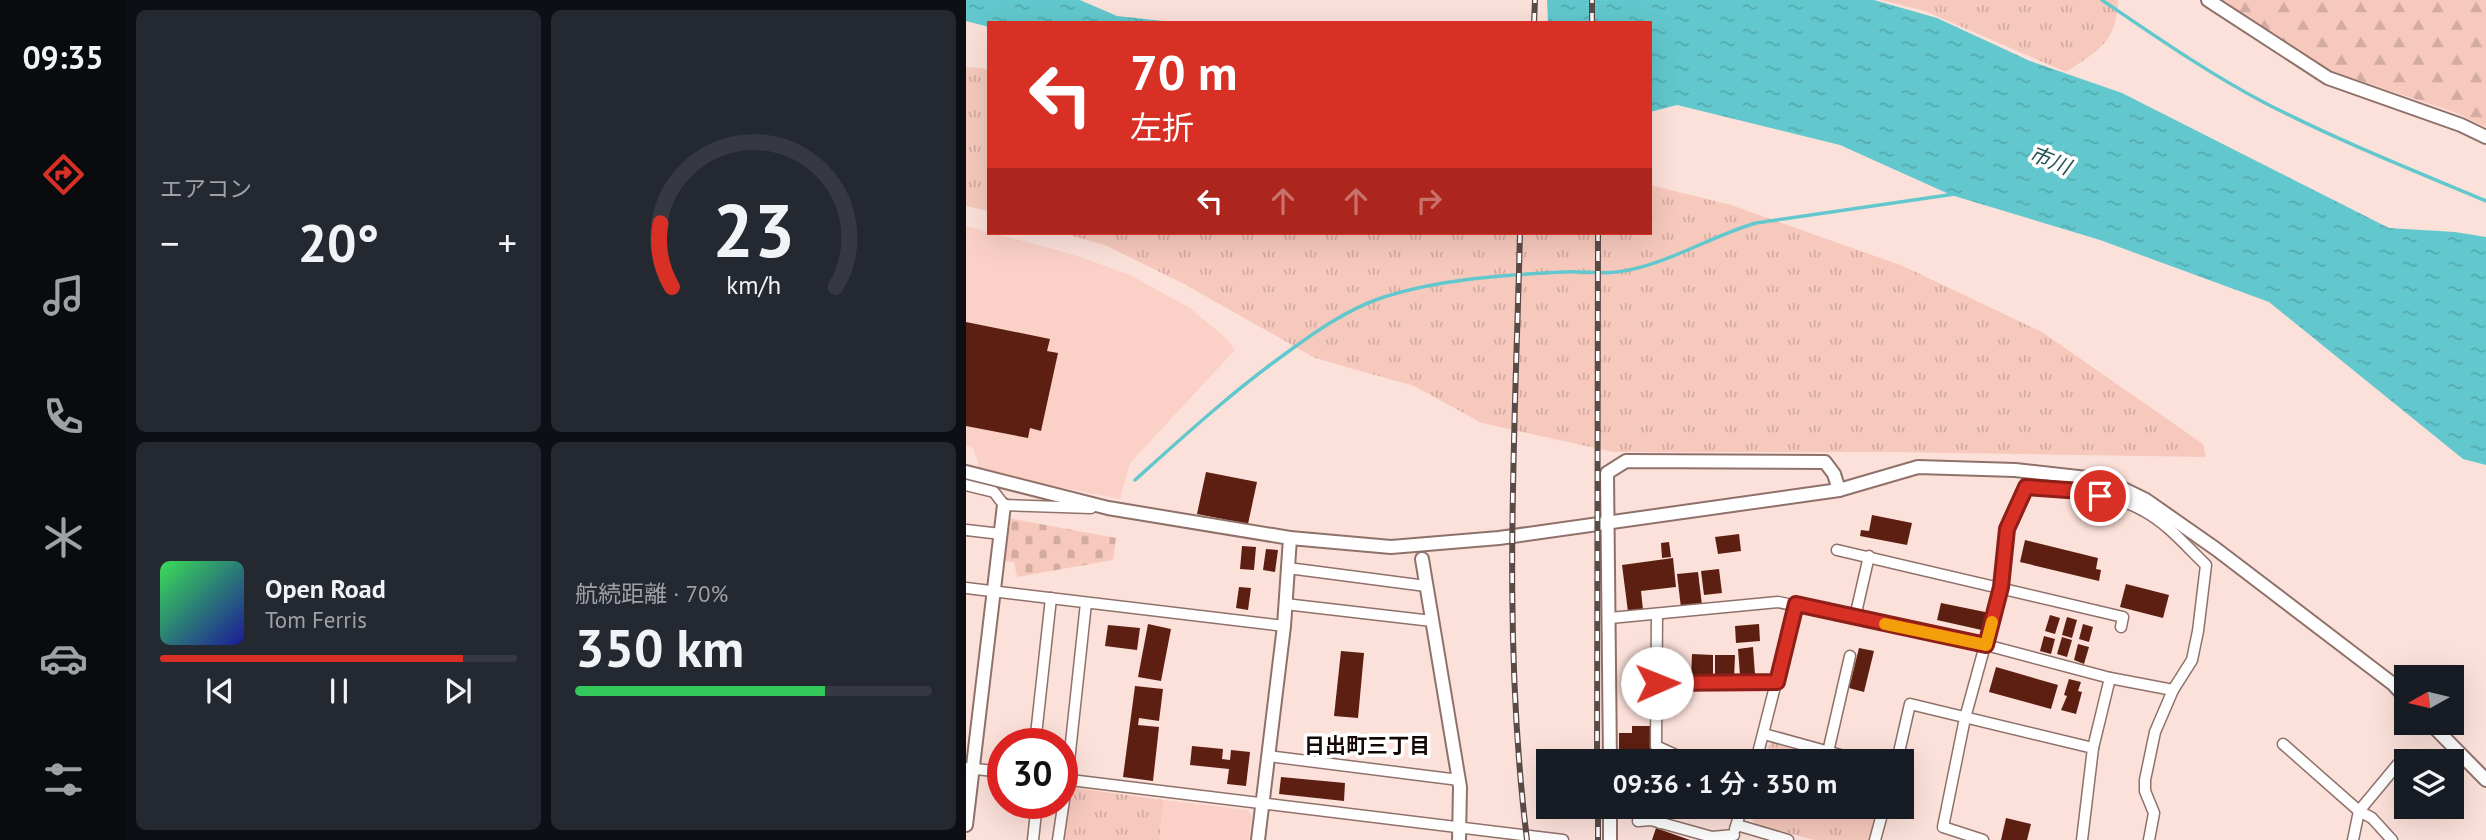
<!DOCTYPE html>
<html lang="ja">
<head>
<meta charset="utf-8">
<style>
	:root { --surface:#171b24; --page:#242831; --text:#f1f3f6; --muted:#9ea1a6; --line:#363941; --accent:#d93025 }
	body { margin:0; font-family:"PT Sans","Noto Sans JP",sans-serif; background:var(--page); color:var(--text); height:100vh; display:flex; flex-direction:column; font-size:26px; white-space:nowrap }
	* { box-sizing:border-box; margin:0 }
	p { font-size:23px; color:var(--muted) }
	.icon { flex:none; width:38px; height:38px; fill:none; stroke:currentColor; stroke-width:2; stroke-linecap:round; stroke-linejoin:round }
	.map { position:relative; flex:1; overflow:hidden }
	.panel { display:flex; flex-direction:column; gap:10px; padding:10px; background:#0d0f14; width:840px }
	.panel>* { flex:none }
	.guide { position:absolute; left:21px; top:21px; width:665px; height:214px; border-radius:0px; box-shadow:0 7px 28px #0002; background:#d93025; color:#fff; overflow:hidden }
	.needle { width:46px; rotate:262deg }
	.fabs { position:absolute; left:1428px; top:665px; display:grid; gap:14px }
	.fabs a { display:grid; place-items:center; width:70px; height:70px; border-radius:0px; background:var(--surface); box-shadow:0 7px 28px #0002; font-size:35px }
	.speed { position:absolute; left:21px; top:728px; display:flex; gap:14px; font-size:35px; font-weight:700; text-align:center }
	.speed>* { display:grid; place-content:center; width:91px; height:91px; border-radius:50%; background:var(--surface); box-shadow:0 7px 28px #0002; line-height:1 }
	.speed .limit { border:10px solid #d22; background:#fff; color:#111 }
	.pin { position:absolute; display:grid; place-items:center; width:60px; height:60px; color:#fff; margin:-30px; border:4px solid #fff; border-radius:50%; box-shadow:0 2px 7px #0007 }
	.me { position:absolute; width:77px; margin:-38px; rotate:89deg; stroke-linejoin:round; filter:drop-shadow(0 0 5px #0008) }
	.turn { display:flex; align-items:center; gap:24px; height:147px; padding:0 28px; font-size:32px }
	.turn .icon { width:91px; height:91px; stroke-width:2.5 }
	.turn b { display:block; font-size:49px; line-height:60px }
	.lanes { display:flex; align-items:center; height:66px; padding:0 28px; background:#0003; justify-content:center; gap:35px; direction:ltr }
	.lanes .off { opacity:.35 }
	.big { font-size:52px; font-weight:600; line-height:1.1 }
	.panel .tile { flex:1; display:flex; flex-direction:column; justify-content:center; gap:10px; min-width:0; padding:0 24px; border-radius:10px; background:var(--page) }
	.panel .dial { align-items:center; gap:0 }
	.dial svg { height:182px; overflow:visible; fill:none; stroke:var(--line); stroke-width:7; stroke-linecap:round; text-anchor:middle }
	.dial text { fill:var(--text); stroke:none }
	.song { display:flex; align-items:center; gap:21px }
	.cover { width:84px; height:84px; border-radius:10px; background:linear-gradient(135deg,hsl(130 70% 55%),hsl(240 70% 35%)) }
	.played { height:7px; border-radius:4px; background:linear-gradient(90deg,var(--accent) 85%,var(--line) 85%) }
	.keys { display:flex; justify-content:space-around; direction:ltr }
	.heat { display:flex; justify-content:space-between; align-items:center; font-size:38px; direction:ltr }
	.charge { height:10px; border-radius:5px; background:linear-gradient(90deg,#34c759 70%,var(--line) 0) }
	.panel .tiles { flex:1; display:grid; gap:10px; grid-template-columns:repeat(2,1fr) }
	.trip { position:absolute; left:570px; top:749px; width:378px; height:70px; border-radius:0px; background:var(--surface); box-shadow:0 7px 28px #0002; font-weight:600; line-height:70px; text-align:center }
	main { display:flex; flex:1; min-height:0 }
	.tabs { display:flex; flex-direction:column; width:126px; justify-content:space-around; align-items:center; background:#090b0e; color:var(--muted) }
	.tabs .icon { width:49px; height:49px }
	.tabs .current { color:var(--accent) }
	.tabs b { font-size:32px; color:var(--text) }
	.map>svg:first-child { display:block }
	.built { fill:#fbd1c7 }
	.grass { fill:url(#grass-tufts) }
	.forest { fill:url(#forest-firs) }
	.cemetery { fill:url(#cemetery-stones) }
	.water { fill:url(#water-ripples) }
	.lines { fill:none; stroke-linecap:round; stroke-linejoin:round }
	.stream { stroke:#62c8cd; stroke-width:3.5 }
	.building { fill:#5d1f11 }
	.minor-casing { stroke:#8f716a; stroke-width:13 }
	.tertiary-casing { stroke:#8f716a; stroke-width:16 }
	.minor { stroke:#fff; stroke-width:10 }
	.tertiary { stroke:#fff; stroke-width:12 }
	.rail-casing { stroke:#5b4b47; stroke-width:6 }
	.rail { stroke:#fff; stroke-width:3.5; stroke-dasharray:10; stroke-linecap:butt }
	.route-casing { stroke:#8d1f18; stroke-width:18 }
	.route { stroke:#d93025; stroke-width:12 }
	.slow { stroke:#f59e0b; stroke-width:12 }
	.labels { text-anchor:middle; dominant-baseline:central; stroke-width:7; stroke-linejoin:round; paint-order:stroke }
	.water-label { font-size:21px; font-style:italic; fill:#265355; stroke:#fff }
	.neighbourhood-label { font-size:21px; font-weight:bold; fill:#130806; stroke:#fff }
</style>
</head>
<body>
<main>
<nav class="tabs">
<b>09:35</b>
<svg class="icon current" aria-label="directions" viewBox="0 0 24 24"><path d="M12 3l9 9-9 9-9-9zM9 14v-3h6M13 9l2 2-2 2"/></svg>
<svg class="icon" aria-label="music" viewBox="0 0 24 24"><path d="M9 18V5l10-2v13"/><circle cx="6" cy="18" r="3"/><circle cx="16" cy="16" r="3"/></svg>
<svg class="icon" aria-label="phone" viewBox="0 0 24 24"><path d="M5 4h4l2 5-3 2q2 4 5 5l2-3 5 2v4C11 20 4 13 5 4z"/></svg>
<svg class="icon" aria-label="climate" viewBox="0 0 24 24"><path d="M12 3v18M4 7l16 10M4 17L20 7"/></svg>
<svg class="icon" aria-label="car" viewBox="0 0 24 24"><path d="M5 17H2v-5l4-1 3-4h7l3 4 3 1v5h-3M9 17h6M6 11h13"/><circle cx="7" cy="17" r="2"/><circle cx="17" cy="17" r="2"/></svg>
<svg class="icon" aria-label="filters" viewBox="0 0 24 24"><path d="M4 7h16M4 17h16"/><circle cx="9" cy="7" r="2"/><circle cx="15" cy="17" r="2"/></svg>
</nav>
<section class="panel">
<div class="tiles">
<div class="tile"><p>エアコン</p>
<div class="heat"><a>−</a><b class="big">20°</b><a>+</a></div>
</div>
<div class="tile dial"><svg viewBox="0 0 100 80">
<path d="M14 69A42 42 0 1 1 86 69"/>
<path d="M14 69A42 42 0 0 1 9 41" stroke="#d93025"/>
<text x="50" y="56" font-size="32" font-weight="700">23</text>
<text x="50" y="72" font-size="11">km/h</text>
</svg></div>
<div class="tile">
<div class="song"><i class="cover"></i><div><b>Open Road</b><p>Tom Ferris</p></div></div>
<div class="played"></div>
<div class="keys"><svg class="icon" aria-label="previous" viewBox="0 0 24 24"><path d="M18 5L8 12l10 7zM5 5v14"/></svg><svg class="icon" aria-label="pause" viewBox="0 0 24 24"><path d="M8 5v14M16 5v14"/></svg><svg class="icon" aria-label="next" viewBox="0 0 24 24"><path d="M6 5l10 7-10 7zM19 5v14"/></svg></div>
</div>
<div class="tile"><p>航続距離 · 70%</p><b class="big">350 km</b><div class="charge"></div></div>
</div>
</section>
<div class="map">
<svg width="1520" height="840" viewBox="0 0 1520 840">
	<defs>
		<pattern id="grass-tufts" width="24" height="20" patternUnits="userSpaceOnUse" patternTransform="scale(1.75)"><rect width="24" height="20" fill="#f7c9bd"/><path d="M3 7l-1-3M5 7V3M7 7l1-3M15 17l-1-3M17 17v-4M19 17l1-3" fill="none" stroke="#d3aba1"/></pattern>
		<pattern id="forest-firs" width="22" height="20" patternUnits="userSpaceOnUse" patternTransform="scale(1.75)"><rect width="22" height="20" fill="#f7c9bd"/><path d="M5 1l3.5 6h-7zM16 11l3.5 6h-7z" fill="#d3aba1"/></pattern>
		<pattern id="cemetery-stones" width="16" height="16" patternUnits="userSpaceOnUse" patternTransform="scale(1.75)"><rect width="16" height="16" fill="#f7c9bd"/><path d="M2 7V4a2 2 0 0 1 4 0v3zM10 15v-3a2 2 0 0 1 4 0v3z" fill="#d3aba1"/></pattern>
		<pattern id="water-ripples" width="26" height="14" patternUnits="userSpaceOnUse" patternTransform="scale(1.75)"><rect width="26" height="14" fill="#62c8cd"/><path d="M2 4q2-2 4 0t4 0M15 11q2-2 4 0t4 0" fill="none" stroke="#54aaaf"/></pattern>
	</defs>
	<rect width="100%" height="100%" fill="#fce1da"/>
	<!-- built -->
	<g class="built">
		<path d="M0,226L109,255L164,275L224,308L261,339L269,350L164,463L154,499L11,471L12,462L7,448L0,446Z"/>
		<path d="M198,800L282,810L286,816L283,840H193Z"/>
	</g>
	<!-- grass -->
	<g class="grass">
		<path d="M915,0H1152C1151,42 1132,51 1100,72L959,11Z"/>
		<path d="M0,67L23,69V211L0,206Z"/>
		<path d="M684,185L765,205L937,266L1076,332L1237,444L1240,457L918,452H647L516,423L448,386L349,358L220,285L139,245L96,233H684Z"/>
		<path d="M808,741L879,761H799L803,746Z"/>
		<path d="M110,788L198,800L193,840H96L102,792Z"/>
		<path d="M789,807H911L903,840H848L789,824L786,819Z"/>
	</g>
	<!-- forest -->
	<path class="forest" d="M1256,0H1520V127L1488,112L1365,71L1255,3Z"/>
	<!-- cemetery -->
	<path class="cemetery" d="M42,518L150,538L147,560L51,577L48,562L38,561Z"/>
	<!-- water -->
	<g class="water">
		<path d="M0,0H114L151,16L216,23H23V27L0,21Z"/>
		<path d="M581,0H908L971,18L1064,61L1156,93L1423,228L1489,232L1520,237V465L1497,459L1303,302L1134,240L985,195L874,145L711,105L684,112V23H582Z"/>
	</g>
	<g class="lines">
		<!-- stream -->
		<g class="stream">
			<path d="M1136,0C1189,36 1242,73 1299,103C1371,140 1446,170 1520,201"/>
			<path d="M169,480C218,436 266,392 319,354C349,332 380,310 415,298C473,279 537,275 598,272C615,271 633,274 651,272C696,267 745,236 790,223L989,194"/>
		</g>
	</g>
	<!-- building -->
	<g class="building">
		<path d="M0,322L84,339L81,351L92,353L75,431L64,428L62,438L0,426Z"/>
		<path d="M240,472L291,482L282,524L231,514Z"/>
		<path d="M906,515L946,523L941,545L894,536L895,530L903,531Z"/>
		<path d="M773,534L775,551L752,554L749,537Z"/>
		<path d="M1059,540L1132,558L1130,569L1135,570L1133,581L1054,562Z"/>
		<path d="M703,542L705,557L696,558L695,543Z"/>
		<path d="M276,546L290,547L288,570L274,569Z"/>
		<path d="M300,549L312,550L309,572L297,570Z"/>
		<path d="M707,558L710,587L675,591L677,610L662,612L656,565Z"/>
		<path d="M753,569L756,593L738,595L735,571Z"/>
		<path d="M732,572L736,605L715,608L711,574Z"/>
		<path d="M1160,584L1203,595L1197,618L1154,607Z"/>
		<path d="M273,587L285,588L282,610L270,608Z"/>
		<path d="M975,603L1024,613L1020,631L971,620Z"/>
		<path d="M1084,615L1094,618L1089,634L1079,631Z"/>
		<path d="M1101,617L1111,620L1106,638L1096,635Z"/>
		<path d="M182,624L205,629L195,681L172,677Z"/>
		<path d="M793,624L794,641L770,643L769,626Z"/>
		<path d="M1117,624L1127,627L1123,642L1113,639Z"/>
		<path d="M142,625L174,628L171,650L139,646Z"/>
		<path d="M1078,636L1089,639L1085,654L1074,651Z"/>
		<path d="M1096,637L1106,640L1101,657L1091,654Z"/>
		<path d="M1112,644L1123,647L1118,664L1108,660Z"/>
		<path d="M787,647L789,674L774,675L772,649Z"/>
		<path d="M893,648L908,651L898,692L883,688Z"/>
		<path d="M375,651L398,653L392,718L368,716Z"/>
		<path d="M726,654L747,655V678H725Z"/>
		<path d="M749,655H769L768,679L749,678Z"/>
		<path d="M1030,667L1092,685L1085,709L1023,692Z"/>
		<path d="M1103,679L1115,682L1112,691L1116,692L1110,714L1095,710L1101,696L1098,695Z"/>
		<path d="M169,686L197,689L193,721L173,718L172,725L193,727L187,781L157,777Z"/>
		<path d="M666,726H684V761L653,759V733H666Z"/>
		<path d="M226,746L257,749L256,759L264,760L265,750L284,752L280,786L261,784L263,769L224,765Z"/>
		<path d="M315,777L379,783L378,801L313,794Z"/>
		<path d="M1040,818L1065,824L1061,840H1035Z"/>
		<path d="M690,828L724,840H686Z"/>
	</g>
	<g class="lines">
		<!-- minor casing -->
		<g class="minor-casing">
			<g id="minor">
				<path d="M0,485L28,492L38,505L125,508"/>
				<path d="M0,530L35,534"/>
				<path d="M871,550L1157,617L1155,627"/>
				<path d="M322,568L460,586"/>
				<path d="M0,588L318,626"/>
				<path d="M319,604L466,621"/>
				<path d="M691,614L690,746L723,761"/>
				<path d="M889,617L903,556"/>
				<path d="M644,618L812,602L1020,645L1144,678L1207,690"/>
				<path d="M691,683L811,682"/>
				<path d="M798,734L896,761"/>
				<path d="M69,744L85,598"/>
				<path d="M1317,744L1393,811L1406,818L1426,840"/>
				<path d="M862,752L884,656"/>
				<path d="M302,756L493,780"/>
				<path d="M790,761L830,604"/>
				<path d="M931,761L944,704L1127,748"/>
				<path d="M0,768L37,772"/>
				<path d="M96,779L597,840"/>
				<path d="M672,821L685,820L746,837L768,835"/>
				<path d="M694,823L699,807"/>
				<path d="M771,825L822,840"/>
				<path d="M769,829L776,807"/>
				<path d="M67,840L71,803"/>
				<path d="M92,840L101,780L120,603"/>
				<path d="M909,840L918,807"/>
				<path d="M1017,840L977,827L999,718L1035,587L1041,529L1060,487C1099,490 1143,491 1178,511C1202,524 1220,546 1240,565L1232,631L1226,660L1207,690L1189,732L1179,780V791L1188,813L1183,840"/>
				<path d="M1116,840L1127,748L1144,678"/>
				<path d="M1387,840L1393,811L1432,764"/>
			</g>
		</g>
		<!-- tertiary casing -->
		<g class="tertiary-casing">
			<g id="tertiary">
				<path d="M1242,0L1362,78L1495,125L1520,137"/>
				<path d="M0,472L142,508L324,538L425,547L533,538L873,490L952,467L1049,470L1139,480L1180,500L1250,549L1427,684L1440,698"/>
				<path d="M456,559L494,787L493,840"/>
				<path d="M1464,723L1520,780"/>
				<path d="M644,761L641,473L660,461L859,462L868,474L873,490"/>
				<path d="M644,807V840"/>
				<path d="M0,825L38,505"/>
				<path d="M292,840L318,626L324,538"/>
			</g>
		</g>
		<!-- minor -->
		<use href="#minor" class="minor"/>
		<!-- tertiary -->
		<use href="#tertiary" class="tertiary"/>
		<!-- rail casing -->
		<g class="rail-casing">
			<g id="rail">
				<path d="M568,23L569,0"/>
				<path d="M626,23V0"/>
				<path d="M554,233C549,435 536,638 561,840"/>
				<path d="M631,761L632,233"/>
				<path d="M632,807V840"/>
			</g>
		</g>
		<!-- rail -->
		<use href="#rail" class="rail"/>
	</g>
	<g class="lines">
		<!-- route casing -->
		<g class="route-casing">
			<path id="route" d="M691,683L811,682L830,604L1020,645L1035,587L1041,529L1060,487L1115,491L1134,496"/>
		</g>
		<!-- route -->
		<use href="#route" class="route"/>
		<!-- slow -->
		<path class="slow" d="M919,624L1020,645L1026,622"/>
	</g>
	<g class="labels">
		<!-- water labels -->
		<g class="water-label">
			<text transform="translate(1084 160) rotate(22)">市川</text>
		</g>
		<!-- neighbourhood labels -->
		<g class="neighbourhood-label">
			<text x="401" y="745">日出町三丁目</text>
		</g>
	</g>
</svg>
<div class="fabs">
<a><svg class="needle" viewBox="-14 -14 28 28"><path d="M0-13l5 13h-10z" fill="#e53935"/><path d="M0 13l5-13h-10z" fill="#9ea1a6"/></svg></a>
<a><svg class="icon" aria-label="layers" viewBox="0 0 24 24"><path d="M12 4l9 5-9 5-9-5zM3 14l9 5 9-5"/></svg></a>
</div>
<div class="speed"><div class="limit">30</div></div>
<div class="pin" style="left:1134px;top:496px;background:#d93025"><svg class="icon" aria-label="arrive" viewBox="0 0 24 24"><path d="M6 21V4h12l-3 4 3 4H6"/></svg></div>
<svg class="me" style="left:691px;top:683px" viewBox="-20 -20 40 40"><circle r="19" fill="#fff"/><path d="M0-13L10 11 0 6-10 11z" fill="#d93025"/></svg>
<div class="trip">09:36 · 1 分 · 350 m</div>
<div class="guide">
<div class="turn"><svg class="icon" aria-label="left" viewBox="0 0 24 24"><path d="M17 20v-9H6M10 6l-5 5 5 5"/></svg><div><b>70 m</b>左折</div></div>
<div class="lanes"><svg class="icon" aria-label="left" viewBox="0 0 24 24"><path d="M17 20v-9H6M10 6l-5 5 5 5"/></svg><svg class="icon off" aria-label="ahead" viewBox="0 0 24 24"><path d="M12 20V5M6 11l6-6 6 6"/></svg><svg class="icon off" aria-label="ahead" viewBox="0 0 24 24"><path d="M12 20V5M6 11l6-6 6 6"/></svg><svg class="icon off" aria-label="right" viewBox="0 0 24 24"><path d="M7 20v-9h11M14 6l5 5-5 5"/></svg></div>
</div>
</div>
</main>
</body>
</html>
